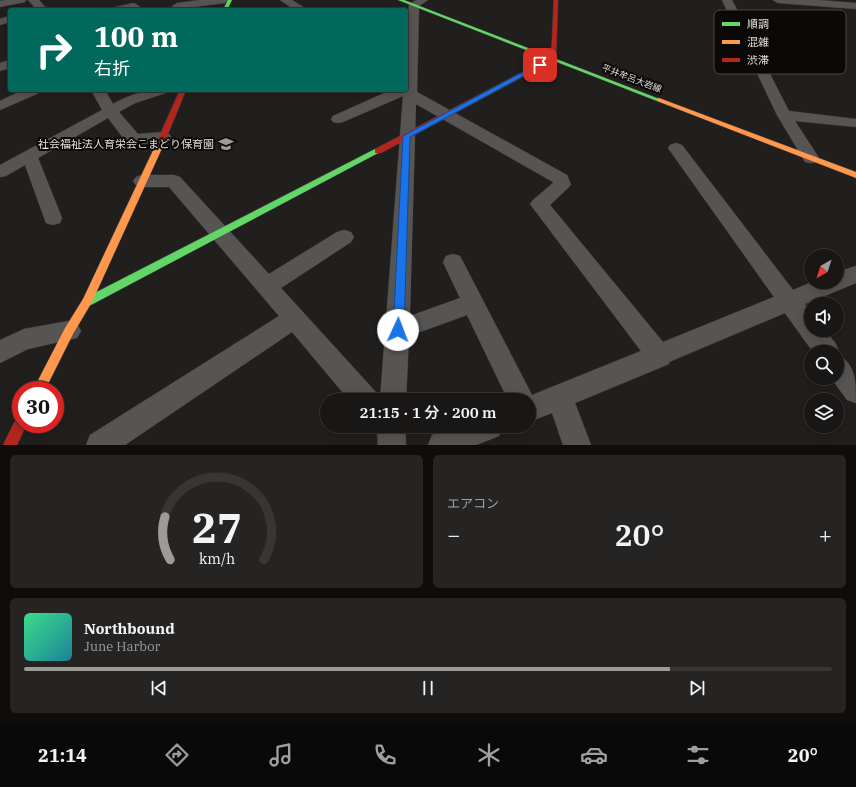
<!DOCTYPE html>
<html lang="ja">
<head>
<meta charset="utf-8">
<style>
	:root { --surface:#191716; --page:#262423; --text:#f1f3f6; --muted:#9f9fa1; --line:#373635; --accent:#9e9a98 }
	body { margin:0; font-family:"IBM Plex Serif","Noto Sans JP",serif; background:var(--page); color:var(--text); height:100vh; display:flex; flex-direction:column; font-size:15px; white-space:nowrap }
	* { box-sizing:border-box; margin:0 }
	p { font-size:13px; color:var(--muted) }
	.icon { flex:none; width:22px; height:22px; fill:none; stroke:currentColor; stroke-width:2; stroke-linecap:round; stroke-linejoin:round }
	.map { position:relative; height:445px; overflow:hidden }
	.details { display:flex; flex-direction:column; gap:10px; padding:10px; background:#0e0d0c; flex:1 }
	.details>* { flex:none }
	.banner { position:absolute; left:8px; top:8px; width:400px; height:84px; border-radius:4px; box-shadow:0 2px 10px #0003,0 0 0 1px var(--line); background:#00695c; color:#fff; overflow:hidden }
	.needle { width:26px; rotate:219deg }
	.buttons { position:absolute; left:804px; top:249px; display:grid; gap:8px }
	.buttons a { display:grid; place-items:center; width:40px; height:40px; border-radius:50%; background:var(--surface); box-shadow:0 2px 10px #0003,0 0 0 1px var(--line); font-size:20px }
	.speed { position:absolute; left:12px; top:381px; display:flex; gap:8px; font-size:20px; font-weight:700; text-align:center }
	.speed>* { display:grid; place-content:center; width:52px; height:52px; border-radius:50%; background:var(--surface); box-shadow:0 2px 10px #0003,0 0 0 1px var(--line); line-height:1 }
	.speed .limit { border:6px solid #d22; background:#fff; color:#111 }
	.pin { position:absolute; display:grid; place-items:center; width:34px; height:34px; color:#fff; margin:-17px; border-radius:8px; box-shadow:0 2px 6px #0006 }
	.me { position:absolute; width:44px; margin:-22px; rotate:2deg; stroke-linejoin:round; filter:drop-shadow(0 0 3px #0008) }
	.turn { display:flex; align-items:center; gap:14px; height:84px; padding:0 20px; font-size:18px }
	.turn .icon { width:52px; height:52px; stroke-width:2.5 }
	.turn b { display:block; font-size:28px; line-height:34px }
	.big { font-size:30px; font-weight:600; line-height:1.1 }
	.details .tile { flex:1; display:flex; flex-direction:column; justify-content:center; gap:6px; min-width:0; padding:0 14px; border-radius:6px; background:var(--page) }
	.details .dial { align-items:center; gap:0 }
	.dial svg { height:104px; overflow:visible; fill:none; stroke:var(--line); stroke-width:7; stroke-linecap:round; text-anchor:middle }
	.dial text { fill:var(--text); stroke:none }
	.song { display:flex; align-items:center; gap:12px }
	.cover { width:48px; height:48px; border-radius:6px; background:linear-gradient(135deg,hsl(150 70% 55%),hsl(190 70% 35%)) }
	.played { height:4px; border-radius:2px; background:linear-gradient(90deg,var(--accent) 80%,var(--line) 80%) }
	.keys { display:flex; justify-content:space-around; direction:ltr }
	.heat { display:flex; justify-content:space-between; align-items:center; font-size:22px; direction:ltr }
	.details .tiles { flex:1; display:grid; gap:10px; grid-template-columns:1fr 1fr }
	.tile:last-child { grid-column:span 2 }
	.trip { position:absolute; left:320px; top:393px; width:216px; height:40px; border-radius:20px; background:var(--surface); box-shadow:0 2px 10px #0003,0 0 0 1px var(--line); font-weight:600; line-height:40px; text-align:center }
	.dock { display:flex; height:64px; justify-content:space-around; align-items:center; background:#0a0909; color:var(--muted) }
	.dock .icon { width:28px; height:28px }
	.dock .on { color:var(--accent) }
	.dock b { font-size:18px; color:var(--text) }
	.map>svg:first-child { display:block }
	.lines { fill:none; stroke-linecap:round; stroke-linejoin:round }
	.street-casing { stroke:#3d3b39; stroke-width:1 }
	.fast-casing { stroke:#3d3b39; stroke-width:1 }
	.slow-casing { stroke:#3d3b39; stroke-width:1 }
	.jam-casing { stroke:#3d3b39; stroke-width:1 }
	.street { fill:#575554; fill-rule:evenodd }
	.fast { fill:#63d668; fill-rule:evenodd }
	.slow { fill:#ff974d; fill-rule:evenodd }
	.jam { fill:#b3261e; fill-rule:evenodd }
	.route { fill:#1a73e8; stroke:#114b97 }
	.labels { text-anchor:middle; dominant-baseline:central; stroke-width:4; stroke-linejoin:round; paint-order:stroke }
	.far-street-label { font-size:9px; fill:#e1dddb; stroke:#0b0908 }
	.poi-label { font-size:11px; fill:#e1dddb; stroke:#0b0908; text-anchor:end }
	.key { fill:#0b0908; stroke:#4b4947; stroke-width:1 }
	.key-label { font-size:11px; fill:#e1dddb }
</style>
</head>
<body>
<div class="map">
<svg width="856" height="445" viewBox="0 0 856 445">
	<rect width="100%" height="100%" fill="#211f1d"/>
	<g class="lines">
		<!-- street casing -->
		<g class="street-casing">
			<g id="street">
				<path d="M5,0H26L25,2L0,7V1Z"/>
				<path d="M28,0H39L48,10H37Z"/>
				<path d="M201,0H230L225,3L177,9L172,6L177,3Z"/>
				<path d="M280,0H292L308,10H295Z"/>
				<path d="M416,0H428L419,6L417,92L567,175L571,185L550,205L663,342L774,297L668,148L670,145L676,143L682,145L793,290L812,282H837V272L856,266V283L805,304L811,312V330H825L836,344L839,352L838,355C856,364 856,383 856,403L847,400L831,378H837V352H813L785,313L669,362V364L575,403L591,445H563L552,413L529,422V400H508L467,315L409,336L406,400H380L403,96L343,122L338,123L333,122L331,119L333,116L391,90H406V46L409,5ZM416,104L553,182V183L533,200L530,204L641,351L532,395L460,256L453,254L446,256L443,262L460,298L410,316Z"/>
				<path d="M722,0H732L789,111L856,119V127L795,121L819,158L817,162L811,163L805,162L777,115Z"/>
				<path d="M773,0H818L856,3V9L778,3Z"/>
				<path d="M134,3L145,10H111L112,8Z"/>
				<path d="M10,16V22L0,25V19Z"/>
				<path d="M10,60V68L0,71V63Z"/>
				<path d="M23,90H41L39,93L0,110V101Z"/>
				<path d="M91,90H105L113,104C132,93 146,90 168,90L166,93L135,103L119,112L138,134L163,132L169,134L171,137L169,140C161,142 134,146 128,142C122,138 113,124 108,118L38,158L62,218L60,223L53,225L46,223L25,165L6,176L0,177V165L102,110Z"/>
				<path d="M142,175H174L180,177L269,274L337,232L344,230L351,232L354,237L351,242L281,288L375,391L379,400H349L292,332L125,445H86L90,435L279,316L169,187H142L136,185L133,181L136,177Z"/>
				<path d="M69,321L77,324L81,331L77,338L28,349L0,363V340L24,329Z"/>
				<path d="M377,426H405L406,445H378Z"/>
				<path d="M455,426H503L499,436L476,445H428L432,435Z"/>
			</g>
		</g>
		<!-- fast casing -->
		<g class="fast-casing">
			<g id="fast">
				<path d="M228,0H232L227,10H223Z"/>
				<path d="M398,0H404L662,100L661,101H657Z"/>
				<path d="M375,149H381L382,151L91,305L87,306L83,305L82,302L83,299Z"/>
			</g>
		</g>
		<!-- slow casing -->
		<g class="slow-casing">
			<g id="slow">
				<path d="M659,98L856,172V178L657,101V99Z"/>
				<path d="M157,142H163L164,144L92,302L73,334L45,390H33L65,328L83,299Z"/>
			</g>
		</g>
		<!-- jam casing -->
		<g class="jam-casing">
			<g id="jam">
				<path d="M554,0H558L556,59L381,153H375V149L551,57Z"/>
				<path d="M180,90H186L164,144L163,146H157L156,144Z"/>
				<path d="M21,418V424H27L17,445H3L16,419Z"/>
			</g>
		</g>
		<!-- street -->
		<use href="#street" class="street"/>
		<!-- fast -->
		<use href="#fast" class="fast"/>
		<!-- slow -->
		<use href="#slow" class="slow"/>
		<!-- jam -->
		<use href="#jam" class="jam"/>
	</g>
	<!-- route -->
	<path class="route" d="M540,63L542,64V66L410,137L404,330L402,333L398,335L394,333L393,330L403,136Z"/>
	<!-- icons -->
	<defs>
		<g id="school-bare" transform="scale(1.2)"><path d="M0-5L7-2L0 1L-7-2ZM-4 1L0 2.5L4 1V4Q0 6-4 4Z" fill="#9e9a98" stroke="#0b0908" stroke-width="2.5" paint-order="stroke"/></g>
	</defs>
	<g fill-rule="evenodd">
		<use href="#school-bare" x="226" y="144"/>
	</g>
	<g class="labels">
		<!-- far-street labels -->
		<g class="far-street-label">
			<text transform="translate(632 78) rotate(21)">平井牟呂大岩線</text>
		</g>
		<!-- poi labels -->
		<g class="poi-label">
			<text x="214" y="144">社会福祉法人育栄会こまどり保育園</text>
		</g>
	</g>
	<!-- legend -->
	<rect x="714" y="10" width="132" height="64" rx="6" class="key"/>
	<rect x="722" y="22" width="18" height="4" fill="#63d668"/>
	<rect x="722" y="40" width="18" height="4" fill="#ff974d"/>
	<rect x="722" y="58" width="18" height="4" fill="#b3261e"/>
	<g class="key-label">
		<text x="747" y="28">順調</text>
		<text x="747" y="46">混雑</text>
		<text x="747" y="64">渋滞</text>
	</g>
</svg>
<div class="buttons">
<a><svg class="needle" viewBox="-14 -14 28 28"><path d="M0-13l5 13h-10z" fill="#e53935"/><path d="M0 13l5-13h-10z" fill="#9f9fa1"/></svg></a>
<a><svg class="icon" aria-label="sound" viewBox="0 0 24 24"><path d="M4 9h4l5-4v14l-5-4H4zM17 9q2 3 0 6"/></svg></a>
<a><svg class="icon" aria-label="search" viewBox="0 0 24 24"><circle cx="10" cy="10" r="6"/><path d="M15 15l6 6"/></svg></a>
<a><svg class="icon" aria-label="layers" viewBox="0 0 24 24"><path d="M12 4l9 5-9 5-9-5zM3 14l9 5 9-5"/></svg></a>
</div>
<div class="speed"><div class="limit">30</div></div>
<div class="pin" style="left:540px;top:65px;background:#d93025"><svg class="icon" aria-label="arrive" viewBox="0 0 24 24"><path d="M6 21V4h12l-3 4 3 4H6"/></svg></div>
<svg class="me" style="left:398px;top:330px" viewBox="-20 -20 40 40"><circle r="19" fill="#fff"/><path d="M0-13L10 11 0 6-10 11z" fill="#1a73e8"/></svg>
<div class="trip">21:15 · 1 分 · 200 m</div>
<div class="banner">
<div class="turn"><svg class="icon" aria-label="right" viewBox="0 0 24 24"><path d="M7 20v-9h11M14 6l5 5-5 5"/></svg><div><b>100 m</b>右折</div></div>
</div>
</div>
<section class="details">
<div class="tiles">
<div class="tile dial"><svg viewBox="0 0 100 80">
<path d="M14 69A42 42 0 1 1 86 69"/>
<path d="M14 69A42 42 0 0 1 10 36" stroke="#9e9a98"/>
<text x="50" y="56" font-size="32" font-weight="700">27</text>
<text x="50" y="72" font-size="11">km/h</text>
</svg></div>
<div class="tile"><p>エアコン</p>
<div class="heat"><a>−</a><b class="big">20°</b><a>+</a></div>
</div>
<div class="tile">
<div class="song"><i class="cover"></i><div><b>Northbound</b><p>June Harbor</p></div></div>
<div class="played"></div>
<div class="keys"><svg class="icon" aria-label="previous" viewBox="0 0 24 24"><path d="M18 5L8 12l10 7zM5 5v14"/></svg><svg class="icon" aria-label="pause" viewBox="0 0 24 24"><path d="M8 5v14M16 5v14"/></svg><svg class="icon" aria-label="next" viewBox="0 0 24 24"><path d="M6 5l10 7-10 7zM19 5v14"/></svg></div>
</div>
</div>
</section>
<nav class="dock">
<b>21:14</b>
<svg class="icon on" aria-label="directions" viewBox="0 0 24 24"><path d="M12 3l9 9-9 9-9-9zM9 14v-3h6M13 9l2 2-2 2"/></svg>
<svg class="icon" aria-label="music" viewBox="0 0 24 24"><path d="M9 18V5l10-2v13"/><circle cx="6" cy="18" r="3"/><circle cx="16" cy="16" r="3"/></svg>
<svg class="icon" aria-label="phone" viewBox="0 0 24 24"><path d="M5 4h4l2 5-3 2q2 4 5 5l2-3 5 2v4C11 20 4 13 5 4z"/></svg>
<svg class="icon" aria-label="climate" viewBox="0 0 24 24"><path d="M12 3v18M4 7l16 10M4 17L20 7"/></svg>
<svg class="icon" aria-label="car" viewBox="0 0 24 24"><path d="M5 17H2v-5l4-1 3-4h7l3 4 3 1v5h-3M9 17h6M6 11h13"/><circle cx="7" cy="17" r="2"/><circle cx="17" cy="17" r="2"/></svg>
<svg class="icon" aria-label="filters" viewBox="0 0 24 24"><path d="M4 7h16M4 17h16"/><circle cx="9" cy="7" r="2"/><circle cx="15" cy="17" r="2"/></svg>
<b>20°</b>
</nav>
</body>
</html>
